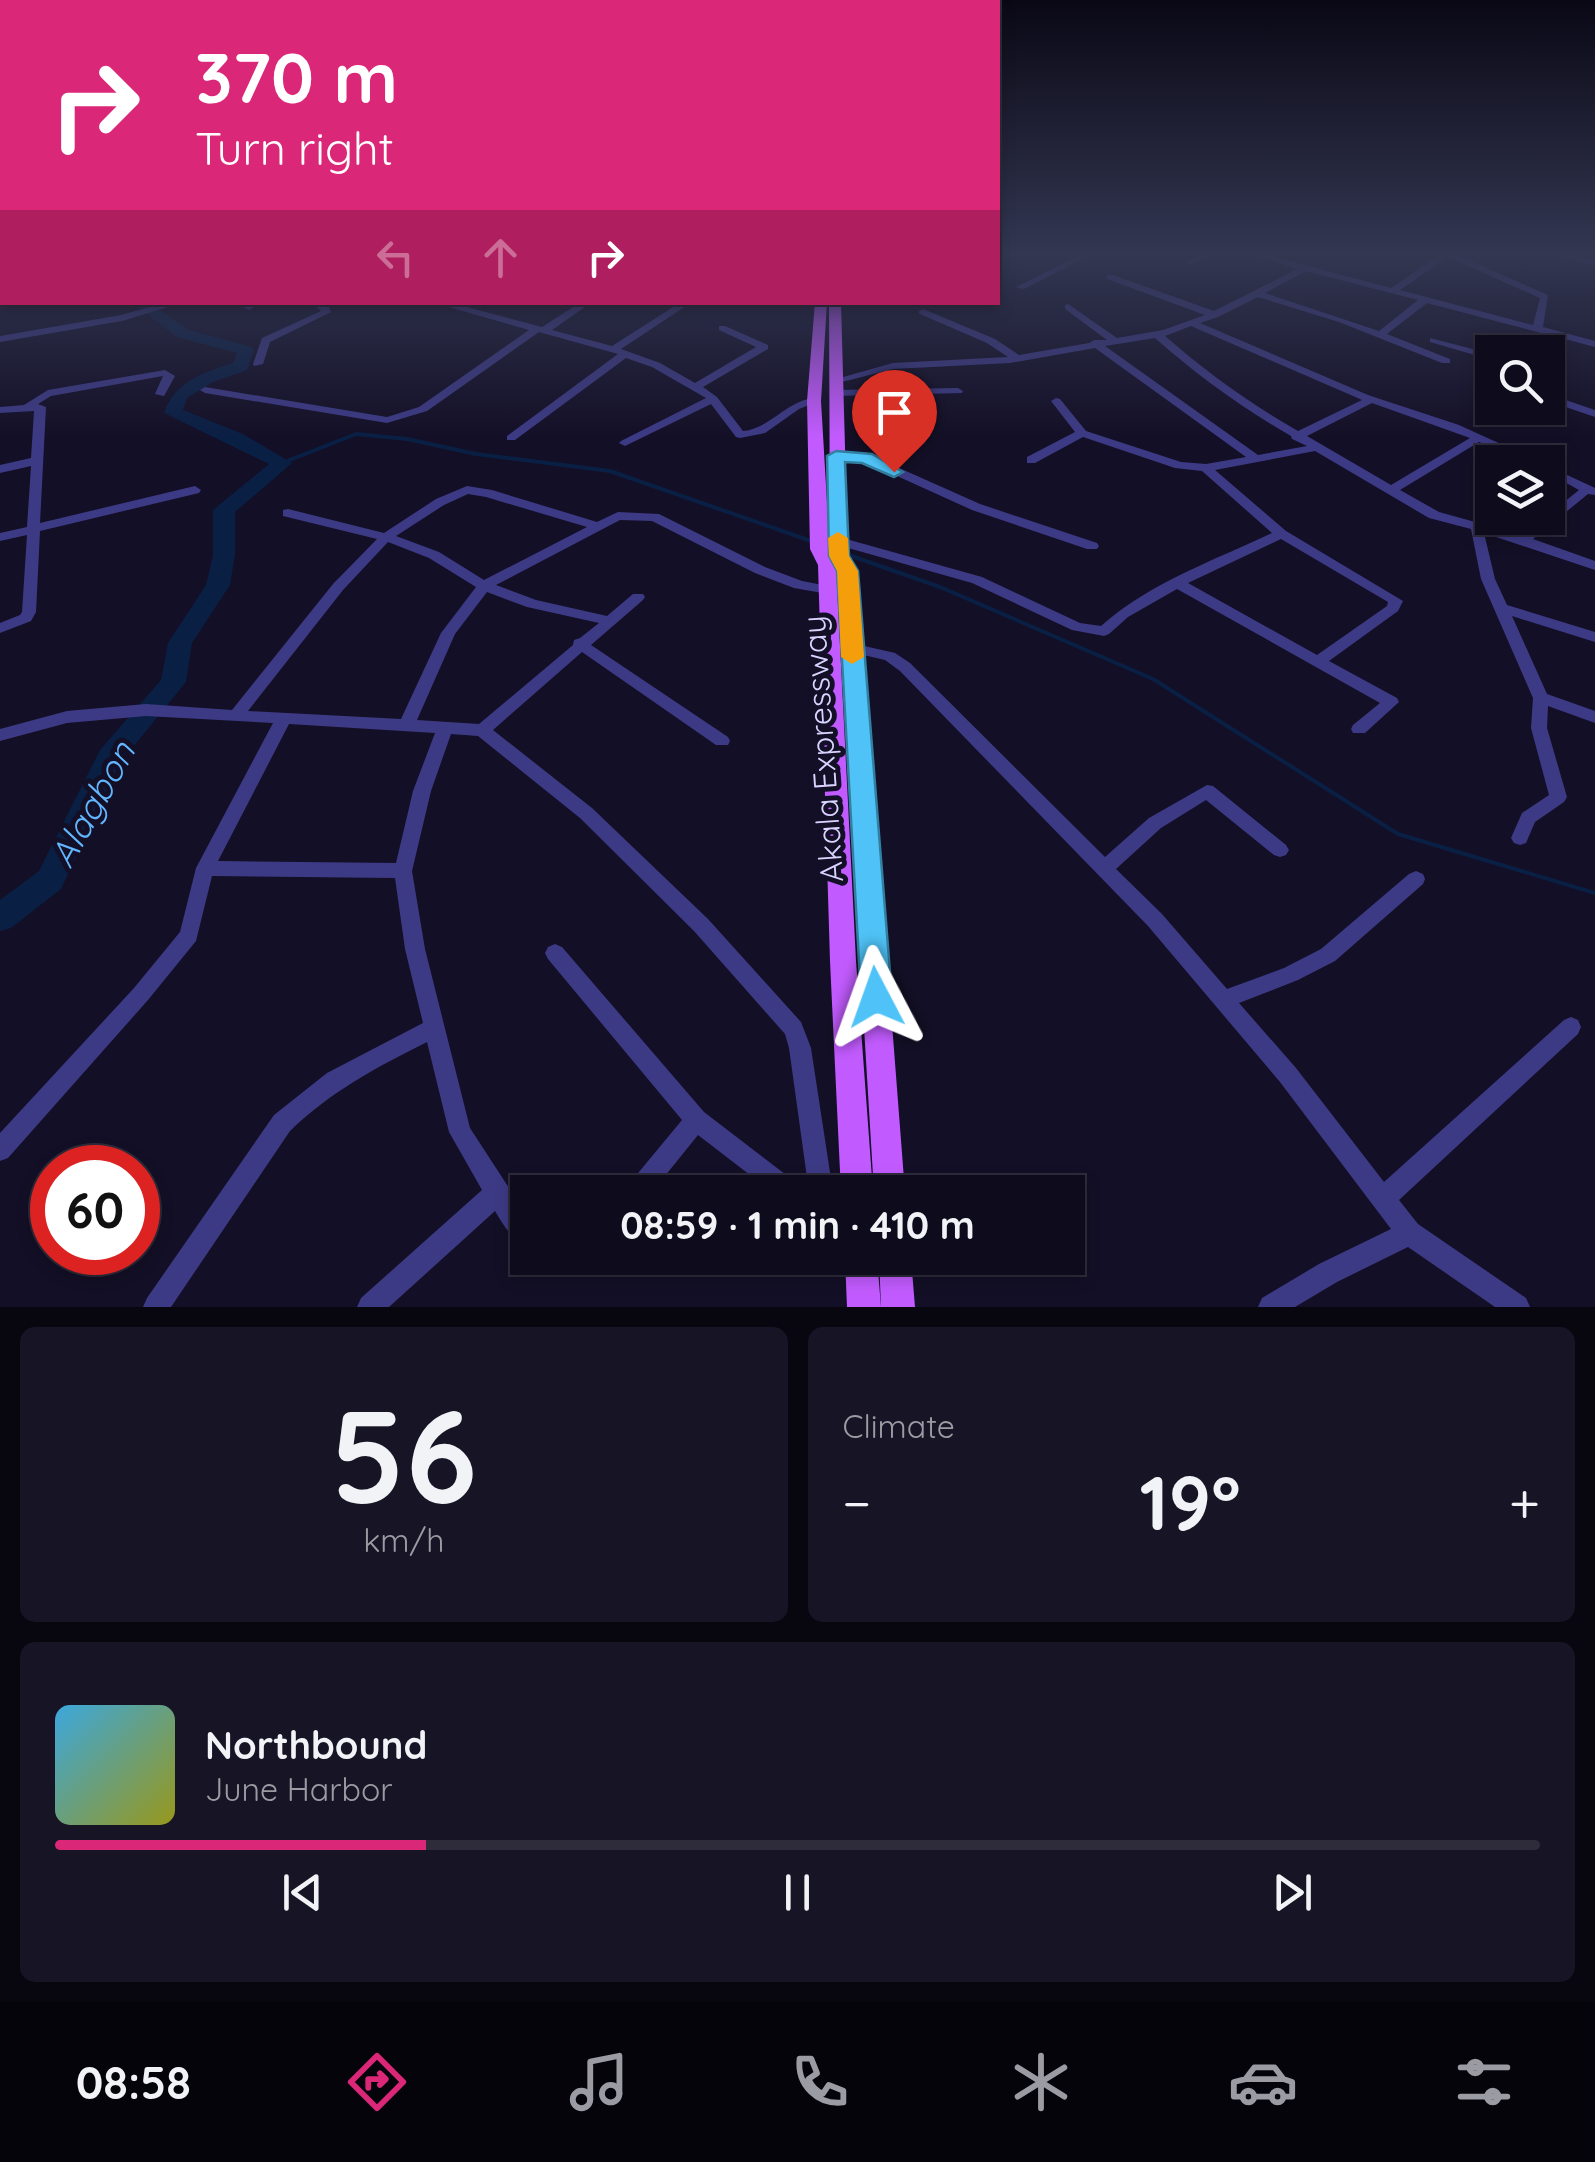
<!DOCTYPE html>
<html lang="en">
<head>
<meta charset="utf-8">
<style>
	:root { --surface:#0e0b1c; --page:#171425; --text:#f1f3f6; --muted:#9b9ba3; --line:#2e2b3b; --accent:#db2777 }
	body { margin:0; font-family:Quicksand,sans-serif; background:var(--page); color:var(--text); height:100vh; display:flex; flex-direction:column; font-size:38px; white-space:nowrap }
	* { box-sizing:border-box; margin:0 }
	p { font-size:32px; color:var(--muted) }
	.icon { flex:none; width:55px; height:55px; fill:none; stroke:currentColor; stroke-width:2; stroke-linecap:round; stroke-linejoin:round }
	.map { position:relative; height:1307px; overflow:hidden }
	.sheet { display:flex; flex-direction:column; gap:20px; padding:20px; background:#08060f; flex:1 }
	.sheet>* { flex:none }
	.hud { position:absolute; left:0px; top:0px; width:1000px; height:305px; box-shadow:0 5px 15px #0003,0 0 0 2px var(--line); background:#db2777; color:#fff; overflow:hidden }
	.tools { position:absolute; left:1475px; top:335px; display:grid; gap:20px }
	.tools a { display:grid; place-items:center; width:90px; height:90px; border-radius:0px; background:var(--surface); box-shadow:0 5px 15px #0003,0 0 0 2px var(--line); font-size:50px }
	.speed { position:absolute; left:30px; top:1145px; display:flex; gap:20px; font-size:50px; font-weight:700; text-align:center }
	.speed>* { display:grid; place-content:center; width:130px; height:130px; border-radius:50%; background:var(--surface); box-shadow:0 5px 15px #0003,0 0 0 2px var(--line); line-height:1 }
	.speed .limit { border:15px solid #d22; background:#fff; color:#111 }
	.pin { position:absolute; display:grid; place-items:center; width:85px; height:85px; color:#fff; margin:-102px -42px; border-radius:50% 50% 50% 0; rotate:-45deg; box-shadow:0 0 10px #0007 }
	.pin .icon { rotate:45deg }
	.me { position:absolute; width:110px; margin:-55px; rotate:356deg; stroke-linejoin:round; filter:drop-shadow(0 0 8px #0008) }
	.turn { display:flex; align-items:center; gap:35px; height:210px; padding:0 30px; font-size:45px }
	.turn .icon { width:130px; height:130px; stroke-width:2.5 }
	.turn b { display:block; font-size:70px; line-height:85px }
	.lanes { display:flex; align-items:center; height:95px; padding:0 30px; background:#0003; justify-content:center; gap:50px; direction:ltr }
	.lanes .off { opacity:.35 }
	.big { font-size:75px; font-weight:800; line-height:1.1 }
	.sheet .widget { flex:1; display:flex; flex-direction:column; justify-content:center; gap:15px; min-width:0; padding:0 35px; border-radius:15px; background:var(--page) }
	.sheet .dial { align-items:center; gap:0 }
	.dial b { font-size:130px; line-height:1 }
	.song { display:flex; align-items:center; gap:30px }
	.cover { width:120px; height:120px; border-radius:15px; background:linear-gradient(135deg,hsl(200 70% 55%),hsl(60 70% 35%)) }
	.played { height:10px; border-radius:5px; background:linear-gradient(90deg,var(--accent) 25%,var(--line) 25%) }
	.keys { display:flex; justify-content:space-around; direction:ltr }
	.heat { display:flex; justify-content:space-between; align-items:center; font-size:55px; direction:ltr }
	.sheet .tiles { flex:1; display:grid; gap:20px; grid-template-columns:1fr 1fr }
	.widget:last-child { grid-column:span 2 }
	.trip { position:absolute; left:510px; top:1175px; width:575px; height:100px; border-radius:0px; background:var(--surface); box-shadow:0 5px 15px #0003,0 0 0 2px var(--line); font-weight:800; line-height:100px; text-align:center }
	.menu { display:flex; height:160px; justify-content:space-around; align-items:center; background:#06040b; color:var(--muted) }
	.menu .icon { width:70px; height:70px }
	.menu .selected { color:var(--accent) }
	.menu b { font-size:45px; color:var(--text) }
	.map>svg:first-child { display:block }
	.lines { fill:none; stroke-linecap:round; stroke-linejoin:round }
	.stream { stroke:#0a1f44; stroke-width:4 }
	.river { fill:#0a1f44; fill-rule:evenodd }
	.minor { fill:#3d3a85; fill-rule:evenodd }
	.major { fill:#c25bff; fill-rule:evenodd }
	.route { fill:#4fc3f7; stroke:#337fa1; stroke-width:2.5 }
	.slow { fill:#f59e0b }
	.labels { text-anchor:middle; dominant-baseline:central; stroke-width:10; stroke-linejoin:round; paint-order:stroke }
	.street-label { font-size:32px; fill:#d9d4ff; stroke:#130f26 }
	.water-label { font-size:35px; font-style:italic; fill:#62b6ff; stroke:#130f26 }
</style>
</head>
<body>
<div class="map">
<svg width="1595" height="1307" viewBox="0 0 1595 1307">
	<rect width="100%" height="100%" fill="#130f26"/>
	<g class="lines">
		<!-- stream -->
		<g class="stream">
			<path d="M282,463L356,434L407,439L476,454L610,471L811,541"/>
			<path d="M843,553L940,587L1153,679L1398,834L1595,893"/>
		</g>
		<!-- river -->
		<path class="river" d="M131,302H148L189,330L252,347L254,351L247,370L213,382L187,398L183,410L243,434L292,463L235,512V555L230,585L192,643L186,682L121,762L61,889L11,928L0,931V900L39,871L100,750L161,680L168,643L206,585L213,555V510L269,464L164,413C175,381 203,373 233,363L237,353L177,337Z"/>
		<!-- minor -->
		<g class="minor">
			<path d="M1080,255H1091L1024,289L1016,287Z"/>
			<path d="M1201,255H1212L1191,265L1184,263Z"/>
			<path d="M1252,255H1266L1391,288L1440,255H1457L1548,295L1543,327L1595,341V347L1554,336L1541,352H1531L1545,334L1427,303L1387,334L1450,359V363H1442L1339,322L1258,297L1218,317L1200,323L1368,395L1459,425L1540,462H1525L1479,442L1400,490L1439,512L1522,535L1544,518H1548V515L1579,490L1548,473V466L1595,488V495L1588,494L1533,539L1595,561V570L1484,533L1495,579L1507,605L1595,632V642L1512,616L1547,694L1595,711V723L1548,706L1547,728L1567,797L1564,802L1535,822L1526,843L1520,845L1514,843L1511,838L1522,813L1549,795L1531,728L1533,698L1481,579L1471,529L1429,518L1315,451L1215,470L1286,531L1403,601L1398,611L1329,661L1397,698L1399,702L1365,733H1353L1351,729L1353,725L1380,703L1177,589L1128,617L1109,634L1104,636L1072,630L972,583L834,544L832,541L839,537L982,577L1080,623L1101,626C1149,583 1215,560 1272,533L1202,471L1175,468L1083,437L1035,463H1027V457L1075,432L1051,401L1056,398L1060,399L1086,431L1181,462L1206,464L1246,457L1095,348L1010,363L893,369L834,384L829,381L893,363L1008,357L987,343L920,314L918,312L923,309L995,339L1019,355L1089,343L1094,340H1107L1065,309V305L1068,304L1117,338L1163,330L1205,315L1107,279V275H1113L1214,311L1297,269ZM1448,257L1540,298L1533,325L1400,290ZM1306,271L1418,300L1379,331L1265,293ZM1191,326L1360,399L1362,400L1298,431C1251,404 1206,372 1165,336ZM1155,338C1197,375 1242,408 1291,436L1292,439L1307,446L1258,455L1105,346ZM1372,403L1470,438L1391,485L1307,436ZM1281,539L1388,602L1387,606L1317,655L1188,583Z"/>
			<path d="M1554,255H1569L1595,260V266Z"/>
			<path d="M168,302H184L122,321L0,342V336L121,315Z"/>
			<path d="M234,302H247L254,307L249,310Z"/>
			<path d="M311,302L328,305L331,312L270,342L263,364L254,366L253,364L262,338L321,311Z"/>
			<path d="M431,302H448L542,327L581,302H592L552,330L612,346L681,302H692L621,349L660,363L695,383L756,347L719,330V326H725L768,345V349L703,387L717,397L743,431C771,428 786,401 814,398L819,401L799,409L765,433L740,438L736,437L711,404L625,446L619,443L621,441L706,398L652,367L626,358L515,440H507V436L618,354L539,332L427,411L387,423L205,393L200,390L205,387L387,417L419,407L529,330Z"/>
			<path d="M1430,338L1492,354V360L1430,342Z"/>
			<path d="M165,370L175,376L164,396L155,394L163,376L51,396L38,404L46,407L40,523L195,486L201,490L199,493L40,531L36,612L31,621L0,633V623L20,615L22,612L27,535L0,541V533L27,527L31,466L0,473V465L31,458L34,411L0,413V407L24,405L48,390Z"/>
			<path d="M958,388L963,391L962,393L834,396L829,393L834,390Z"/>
			<path d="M1548,394L1595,410V417L1548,401Z"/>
			<path d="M836,452L870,455L980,504L1097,543L1099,546L1097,549H1087L972,510L864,461L832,459V453Z"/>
			<path d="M467,486L492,490L597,522L618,512L659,514L765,567L802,581L833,587L835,590L828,594L794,588L755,573L652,521L620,520L496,585L536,600L607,616L633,594H643L645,597L643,600L591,645L728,737L730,741L728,745H716L582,652L493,730L592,808L708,919L801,1022L811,1048L833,1192H809L789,1048L785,1034L694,931L580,818L478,736L451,734L431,791L412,871L425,949L470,1128L528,1217V1246C511,1239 504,1226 495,1211L389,1307H357L361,1298L482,1190L449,1132L427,1042C377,1067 330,1092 290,1131L171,1307H143L147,1298L274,1115L327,1073L423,1023L405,949L395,878L212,876L196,941L148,1000L8,1158L0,1161V1133L134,988L180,932L196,868L273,723L146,716L67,723L0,741V729L67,711L146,704L232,710L333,584L377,539L283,516V510L288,509L384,533L436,499ZM468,494L486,497L587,527L484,580L439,552L396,536L444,505ZM388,542L429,558L476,587L441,633L401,719L248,711L343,590ZM487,592L527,607L599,623L580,638L574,640L573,645L479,724L417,720L455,634ZM289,724L435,733L413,791L396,863L218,861Z"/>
			<path d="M851,643L895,653L910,663L1105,857L1149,818L1207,785L1213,786L1286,845L1289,850L1286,855L1280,857L1274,855L1206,800L1161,828L1116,869L1162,914L1227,989L1284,968L1321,949L1409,874L1416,871L1423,874L1425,879L1423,884L1335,961L1298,980L1239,1003L1296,1068L1384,1182L1564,1020L1571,1017L1578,1020L1581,1027L1578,1034L1399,1200L1418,1224L1526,1298L1530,1307H1495L1408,1247L1337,1282L1295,1307H1258L1262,1298L1319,1264L1391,1229L1280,1082L1148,926L900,671L885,660L846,651L844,648Z"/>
			<path d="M555,944L562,947L704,1112L798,1184L802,1192H772L698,1135L652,1192H625L629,1184L682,1120L548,959L545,953L548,947Z"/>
			<path d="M542,1258H592L589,1267C575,1272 559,1272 545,1267Z"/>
		</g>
		<!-- major -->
		<g class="major">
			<path d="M815,302H827L821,401L830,553L829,302H841L848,556L857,571L905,1192H874L836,566L856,961L873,1192H841L830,961L818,565L810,549L807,401Z"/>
			<path d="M845,1258H877L881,1307H847Z"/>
			<path d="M879,1258H911L915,1307H881Z"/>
		</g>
	</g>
	<!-- sky -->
	<linearGradient id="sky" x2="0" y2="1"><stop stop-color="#0a0815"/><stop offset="0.58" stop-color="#333752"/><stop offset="1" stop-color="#333752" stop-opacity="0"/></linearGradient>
	<rect width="1595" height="438" fill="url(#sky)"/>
	<!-- route -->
	<path class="route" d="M836,451L872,454L903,472L894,477L862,463L845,462L849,556L858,571L892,997L887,1007L876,1011L865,1007L861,997L837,571L829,556L827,456Z"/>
	<!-- slow -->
	<path class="slow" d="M838,532L848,538L849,556L858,571L864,657L852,664L841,657L837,571L829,556L828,538Z"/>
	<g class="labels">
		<!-- street labels -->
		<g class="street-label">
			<text transform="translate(822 749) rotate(-94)">Akala Expressway</text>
		</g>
		<!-- water labels -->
		<g class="water-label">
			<text transform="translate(92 804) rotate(-61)">Alagbon</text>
		</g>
	</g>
</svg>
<div class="tools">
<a><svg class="icon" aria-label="search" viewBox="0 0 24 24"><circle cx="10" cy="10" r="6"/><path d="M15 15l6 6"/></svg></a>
<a><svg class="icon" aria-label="layers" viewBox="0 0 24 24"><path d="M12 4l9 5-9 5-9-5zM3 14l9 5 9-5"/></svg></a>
</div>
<div class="speed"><div class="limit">60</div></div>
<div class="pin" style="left:894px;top:472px;background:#d93025"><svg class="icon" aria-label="arrive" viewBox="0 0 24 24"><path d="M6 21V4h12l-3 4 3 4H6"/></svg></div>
<svg class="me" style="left:876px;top:997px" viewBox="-20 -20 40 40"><path d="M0-17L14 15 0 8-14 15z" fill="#4fc3f7" stroke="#fff" stroke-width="4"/></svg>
<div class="trip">08:59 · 1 min · 410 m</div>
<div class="hud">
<div class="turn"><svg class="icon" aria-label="right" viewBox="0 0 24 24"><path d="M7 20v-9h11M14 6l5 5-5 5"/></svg><div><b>370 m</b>Turn right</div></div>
<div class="lanes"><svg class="icon off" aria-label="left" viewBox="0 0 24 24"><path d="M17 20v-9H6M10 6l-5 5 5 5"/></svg><svg class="icon off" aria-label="ahead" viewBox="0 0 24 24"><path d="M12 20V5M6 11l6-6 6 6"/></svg><svg class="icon" aria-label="right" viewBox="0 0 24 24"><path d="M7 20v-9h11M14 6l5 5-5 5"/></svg></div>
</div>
</div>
<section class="sheet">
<div class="tiles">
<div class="widget dial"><b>56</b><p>km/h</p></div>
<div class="widget"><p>Climate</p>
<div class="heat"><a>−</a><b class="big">19°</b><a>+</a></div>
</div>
<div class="widget">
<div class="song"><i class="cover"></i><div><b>Northbound</b><p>June Harbor</p></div></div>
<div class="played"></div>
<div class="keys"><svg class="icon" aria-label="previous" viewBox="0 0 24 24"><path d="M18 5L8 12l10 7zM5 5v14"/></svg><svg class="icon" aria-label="pause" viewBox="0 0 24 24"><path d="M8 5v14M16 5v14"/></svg><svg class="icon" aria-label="next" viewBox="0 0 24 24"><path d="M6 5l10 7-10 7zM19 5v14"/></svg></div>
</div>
</div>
</section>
<nav class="menu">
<b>08:58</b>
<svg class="icon selected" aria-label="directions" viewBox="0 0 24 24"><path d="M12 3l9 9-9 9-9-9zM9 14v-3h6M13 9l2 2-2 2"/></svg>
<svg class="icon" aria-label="music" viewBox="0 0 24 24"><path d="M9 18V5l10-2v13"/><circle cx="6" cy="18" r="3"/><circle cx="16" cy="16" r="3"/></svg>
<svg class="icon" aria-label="phone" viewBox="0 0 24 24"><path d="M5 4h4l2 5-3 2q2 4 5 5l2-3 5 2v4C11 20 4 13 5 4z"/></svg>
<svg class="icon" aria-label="climate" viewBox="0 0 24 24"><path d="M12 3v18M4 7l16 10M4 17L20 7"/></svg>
<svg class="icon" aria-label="car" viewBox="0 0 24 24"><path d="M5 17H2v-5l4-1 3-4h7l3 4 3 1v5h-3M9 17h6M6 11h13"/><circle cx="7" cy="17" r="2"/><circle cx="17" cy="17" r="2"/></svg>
<svg class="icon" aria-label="filters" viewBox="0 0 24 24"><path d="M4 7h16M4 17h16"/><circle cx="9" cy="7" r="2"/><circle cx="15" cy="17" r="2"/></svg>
</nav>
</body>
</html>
